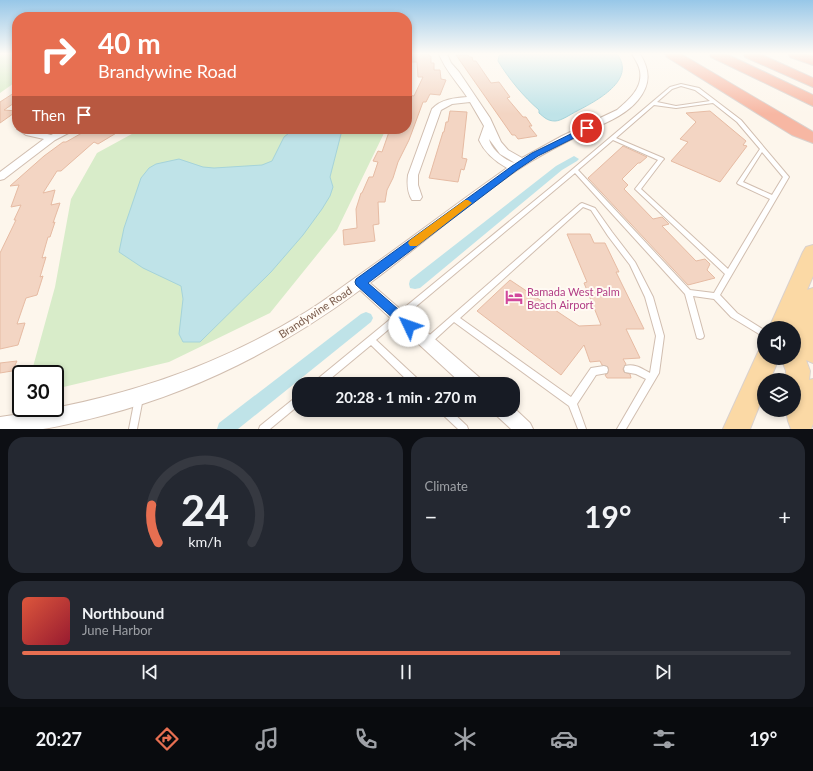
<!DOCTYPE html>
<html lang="en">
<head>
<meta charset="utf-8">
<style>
	:root { --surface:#171b24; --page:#242831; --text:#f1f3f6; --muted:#9ea1a6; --line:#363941; --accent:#e76f51 }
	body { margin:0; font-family:Lato,sans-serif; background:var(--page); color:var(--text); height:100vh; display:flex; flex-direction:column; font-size:15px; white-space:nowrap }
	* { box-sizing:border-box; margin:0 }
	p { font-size:13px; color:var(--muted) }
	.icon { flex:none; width:22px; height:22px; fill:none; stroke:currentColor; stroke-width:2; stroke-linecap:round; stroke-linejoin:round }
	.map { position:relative; height:429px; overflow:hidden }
	.details { display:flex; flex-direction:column; gap:8px; padding:8px; background:#0d0f14; flex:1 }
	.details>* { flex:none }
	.hud { position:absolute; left:12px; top:12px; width:400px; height:122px; border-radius:16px; box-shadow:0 2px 6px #0003; background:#e76f51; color:#fff; overflow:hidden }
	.tools { position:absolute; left:757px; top:321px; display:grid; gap:8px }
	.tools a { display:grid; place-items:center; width:44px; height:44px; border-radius:50%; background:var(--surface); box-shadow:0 2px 6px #0003; font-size:20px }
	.speed { position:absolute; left:12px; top:365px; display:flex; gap:8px; font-size:20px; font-weight:700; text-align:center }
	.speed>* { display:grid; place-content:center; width:52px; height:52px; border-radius:50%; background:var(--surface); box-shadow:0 2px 6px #0003; line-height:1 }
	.speed .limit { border:2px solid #111; border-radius:6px; background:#fff; color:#111 }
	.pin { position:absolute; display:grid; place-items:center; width:34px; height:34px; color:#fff; margin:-17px; border:2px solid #fff; border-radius:50%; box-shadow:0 1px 4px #0007 }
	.me { position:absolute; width:44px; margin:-22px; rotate:312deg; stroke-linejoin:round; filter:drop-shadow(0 0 3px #0008) }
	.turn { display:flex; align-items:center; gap:14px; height:84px; padding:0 20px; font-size:18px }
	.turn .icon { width:52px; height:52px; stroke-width:2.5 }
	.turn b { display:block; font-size:28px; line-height:34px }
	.then { display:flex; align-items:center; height:38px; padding:0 20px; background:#0003; gap:8px; font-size:15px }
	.big { font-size:30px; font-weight:700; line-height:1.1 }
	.details .card { flex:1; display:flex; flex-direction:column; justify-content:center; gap:6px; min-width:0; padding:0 14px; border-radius:16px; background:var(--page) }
	.details .dial { align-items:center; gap:0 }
	.dial svg { height:104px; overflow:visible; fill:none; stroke:var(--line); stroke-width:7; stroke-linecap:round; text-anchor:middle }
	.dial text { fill:var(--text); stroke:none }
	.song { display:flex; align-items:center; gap:12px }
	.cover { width:48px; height:48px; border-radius:6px; background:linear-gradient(135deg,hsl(10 70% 55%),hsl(350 70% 35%)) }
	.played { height:4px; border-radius:2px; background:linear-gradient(90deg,var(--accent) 70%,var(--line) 70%) }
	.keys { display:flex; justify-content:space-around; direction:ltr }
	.heat { display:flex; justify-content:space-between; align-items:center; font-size:22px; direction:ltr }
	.details .tiles { flex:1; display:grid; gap:8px; grid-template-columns:1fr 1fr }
	.card:last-child { grid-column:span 2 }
	.trip { position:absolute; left:292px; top:377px; width:228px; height:40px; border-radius:16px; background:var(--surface); box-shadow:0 2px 6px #0003; font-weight:700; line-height:40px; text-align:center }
	.tabs { display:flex; height:64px; justify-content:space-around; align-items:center; background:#090b0e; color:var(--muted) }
	.tabs .icon { width:28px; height:28px }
	.tabs .on { color:var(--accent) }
	.tabs b { font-size:18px; color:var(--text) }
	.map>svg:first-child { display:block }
	.green { fill:#d8ecc9 }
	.water { fill:#bfe3e8; stroke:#a5d3da }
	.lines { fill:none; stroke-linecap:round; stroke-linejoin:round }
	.canal { fill:#bfe3e8; fill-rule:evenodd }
	.building { fill:#f3d5c3; stroke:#e6bba3 }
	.lane-casing { stroke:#d1beb0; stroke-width:2 }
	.street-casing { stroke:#d1beb0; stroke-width:2 }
	.primary-casing { stroke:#dad1cd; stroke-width:2 }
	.highway-casing { stroke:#dad1cd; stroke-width:2 }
	.lane { fill:#fff; fill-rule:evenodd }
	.street { fill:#fff; fill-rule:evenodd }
	.primary { fill:#fbd9a5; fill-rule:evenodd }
	.highway { fill:#f7b7a3; fill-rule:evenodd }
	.route { fill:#1a73e8; stroke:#114b97 }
	.slow { fill:#f59e0b }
	.labels { text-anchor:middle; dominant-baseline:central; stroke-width:4; stroke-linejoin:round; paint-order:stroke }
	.hotel-label { font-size:11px; fill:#b23c85; stroke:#fffaf3; text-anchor:start }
	.street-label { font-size:11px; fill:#7a5c4d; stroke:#fffaf3 }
</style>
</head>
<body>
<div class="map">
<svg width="813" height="429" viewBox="0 0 813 429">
	<rect width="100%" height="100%" fill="#fdf6ec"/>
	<!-- green -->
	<g class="green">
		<path d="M0,54H17V81L0,93Z"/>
		<path d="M141,129H386L337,230L270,313L169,362L55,389V374H31L55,287L71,199L97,153Z"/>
	</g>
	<!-- water -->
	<g class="water">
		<path d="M502,54H617C637,80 596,101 577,111C571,114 561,121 555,121C547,121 544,117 539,113V110C523,96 509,79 498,61L499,56Z"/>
		<path d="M294,129H341V134L330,177L333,187L330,196L322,209L303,235L271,272L200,342H183L179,334L183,299L181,286L143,268L119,252L124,228L141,178L149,168L156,164L179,159L203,167L214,168L262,165L272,161L284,137Z"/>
	</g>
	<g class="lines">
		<!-- canal -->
		<g class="canal">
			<path d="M574,156L579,159L577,161L562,170L420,288L415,289L410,288L409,284L410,280L556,166Z"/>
			<path d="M366,312L371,314L373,318L371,322L238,429H217L219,423L361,314Z"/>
		</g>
	</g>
	<!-- building -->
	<g class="building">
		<path d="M413,54H429V56H431V63H434V70H440L441,79L446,80L440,95L430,94L426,102H423L409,140L398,162L393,178L387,190L385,202H378L379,224L373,225L375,241L344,245L343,230L357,228L356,209L361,193H362L369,177H373L378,162L373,161L378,151L382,152L390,129H407V95L414,96L423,77H418L417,62H412Z"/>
		<path d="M456,55H468L469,57H472L473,61H476L491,83L499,82L510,97L507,98L523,117H526L532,126H529L537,136L518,139L515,135H512Z"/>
		<path d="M17,91V101L4,110L17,111L0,123V102Z"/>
		<path d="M450,111L467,112L462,158L467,159L464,170L461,169L458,182L429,178L443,132H444L446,122H448Z"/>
		<path d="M710,111L746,141L743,145L747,146L720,182L671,161L688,142L680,139L696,122L686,113Z"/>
		<path d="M89,129H123L98,144L94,142L61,171H57L43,193L55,190L51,205L60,203L53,223L55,222L50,237H48L42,258L46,257L40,277L43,276L37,295L26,298L17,324L25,323L18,345L0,349V253L16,220H14L21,205L11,207L19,185L10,186L44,156L63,142H66Z"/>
		<path d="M623,146L647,157L640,163H638L622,179L628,185L624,189L653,219L662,217L669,224L662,226L696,261L705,259L710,264L707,270L715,278L688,285L588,178Z"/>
		<path d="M567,234H590L594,243H605L619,272H616L644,329H626L640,358L623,359L626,364L623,369L624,372L630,374L631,378H607L605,375L608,373V367L602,365L600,361L590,362L584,345L561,375L477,311L510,280L579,326L601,325L584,283L587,282Z"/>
		<path d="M17,361L12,371L0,373V363Z"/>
	</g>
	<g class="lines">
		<!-- lane casing -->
		<g class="lane-casing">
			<g id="lane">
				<path d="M681,84L699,88L741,120L789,177L720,295L737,313L764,330V337L731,317L714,299L693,296L704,336L703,338L700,339L697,338L685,294L575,173L376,340L420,381L421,384H411L371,345L324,384H314L315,381L561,179L670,87ZM681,86L695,90L710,101L676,106L657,102L672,89ZM713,103L737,122L760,149L737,183L738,184L770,199L728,269L641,189L663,160L664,159L663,158L616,138L654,105L676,108ZM613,140L658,160L635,189L725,274L714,293L690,290L578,170ZM762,152L783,177L772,195L743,182Z"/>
				<path d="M582,203L595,208L612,232L635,262L653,297L664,336L659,373L626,429H617L646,379L636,374L625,372L624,369L625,366C634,363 643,369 650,373L656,336L645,297L630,265L608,236L591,210L583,207L460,318L571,397L591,368L604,366L607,367L608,370L607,373L596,375L577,404L586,429H578L569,406L454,322L430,344L427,346L424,344L423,342L424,340L580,204Z"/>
				<path d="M139,394L142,395L143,398L137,429H129L135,398L136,395Z"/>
				<path d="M299,396V405L270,429H259L260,426L296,397Z"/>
				<path d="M440,410H450L467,426L468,429H458L441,413Z"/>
			</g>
		</g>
		<!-- street casing -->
		<g class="street-casing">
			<g id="street">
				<path d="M439,54H447L451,63L459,72L490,118L501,142L508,150L522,158L562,136L617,110C629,100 643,88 640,71C639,65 635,59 632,54H640C650,70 651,84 638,100C624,117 602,124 584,133C566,142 548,151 530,162C475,196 423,244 370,283L480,378L482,384H462L360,290C283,347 197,391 105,415C85,420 63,426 43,429C29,429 14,429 0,429V417C110,402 210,371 306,312C323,302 339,289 355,278C406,242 456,204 507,168C495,161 485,153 479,140L484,126L470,102L452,104L441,110L418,175V185L422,197L420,200H412C407,192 407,184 408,175L432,109C441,99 455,98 467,97C458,83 445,70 439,54ZM489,139L500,154L515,163C505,161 491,149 489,139Z"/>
				<path d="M17,129H29L51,135L63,129H76L55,140L4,179L0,180V172L44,139L26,135Z"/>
				<path d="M513,407L530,423L533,429H511L497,416L494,410H513Z"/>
			</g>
		</g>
		<!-- primary casing -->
		<g class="primary-casing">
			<g id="primary">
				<path d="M813,245V276L807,290L813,288V363L806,360L810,371L809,380L813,379V424L811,429H791L788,421L786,410H794V380H785L786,371L781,358H794V328H769L803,252L806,247Z"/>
				<path d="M764,348V358H779L770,380H764V394L750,429H723L759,350Z"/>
			</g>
		</g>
		<!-- highway casing -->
		<g class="highway-casing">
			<g id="highway">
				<path d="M665,54H681L813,132V143L792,135L667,57Z"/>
				<path d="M710,54H726L813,95V106L711,57Z"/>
				<path d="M744,54H760L813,78V87L745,57Z"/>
				<path d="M789,54H806L813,56V65L790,57Z"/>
			</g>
		</g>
		<!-- lane -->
		<use href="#lane" class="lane"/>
		<!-- street -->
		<use href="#street" class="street"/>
		<!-- primary -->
		<use href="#primary" class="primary"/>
		<!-- highway -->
		<use href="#highway" class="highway"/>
	</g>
	<!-- sky -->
	<linearGradient id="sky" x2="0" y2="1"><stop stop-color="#97c7e8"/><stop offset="0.47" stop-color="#fefbf6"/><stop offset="1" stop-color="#fefbf6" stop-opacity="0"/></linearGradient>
	<rect width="813" height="114" fill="url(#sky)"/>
	<!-- route -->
	<path class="route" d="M587,126L590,127V130L538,156L517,170L368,283L413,322L414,326L413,329L409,331L405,329L356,285L355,282L356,279L512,166L532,153Z"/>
	<!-- slow -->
	<path class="slow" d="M465,200H468L472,203L417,246H410L408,243L410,240Z"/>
	<!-- icons -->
	<defs>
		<g id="hotel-bare" transform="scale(1.38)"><path d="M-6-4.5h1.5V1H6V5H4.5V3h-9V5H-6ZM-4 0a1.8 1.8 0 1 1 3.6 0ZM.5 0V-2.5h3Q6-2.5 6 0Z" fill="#d1479c" stroke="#fffaf3" stroke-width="2.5" paint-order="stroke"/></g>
	</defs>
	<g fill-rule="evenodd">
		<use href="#hotel-bare" x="514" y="297"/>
	</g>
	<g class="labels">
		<!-- hotel labels -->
		<g class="hotel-label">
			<text x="527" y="291">Ramada West Palm<tspan x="527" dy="13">Beach Airport</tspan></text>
		</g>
		<!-- street labels -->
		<g class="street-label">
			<text transform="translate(315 312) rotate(-33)">Brandywine Road</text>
		</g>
	</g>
</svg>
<div class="tools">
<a><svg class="icon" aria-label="sound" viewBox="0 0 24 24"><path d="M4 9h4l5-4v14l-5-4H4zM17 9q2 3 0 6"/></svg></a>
<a><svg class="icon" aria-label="layers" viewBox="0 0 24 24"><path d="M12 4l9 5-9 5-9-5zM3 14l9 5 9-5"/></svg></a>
</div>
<div class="speed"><div class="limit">30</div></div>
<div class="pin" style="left:587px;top:128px;background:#d93025"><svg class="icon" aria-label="arrive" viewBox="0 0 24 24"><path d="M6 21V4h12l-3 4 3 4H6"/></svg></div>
<svg class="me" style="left:409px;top:326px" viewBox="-20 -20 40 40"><circle r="19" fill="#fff"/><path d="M0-13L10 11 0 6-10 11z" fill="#1a73e8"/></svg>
<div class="trip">20:28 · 1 min · 270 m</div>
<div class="hud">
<div class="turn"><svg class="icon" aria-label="right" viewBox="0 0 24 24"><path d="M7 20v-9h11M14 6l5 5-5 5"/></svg><div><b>40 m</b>Brandywine Road</div></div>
<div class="then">Then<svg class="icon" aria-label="arrive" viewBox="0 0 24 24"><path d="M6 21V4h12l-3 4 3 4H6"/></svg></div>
</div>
</div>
<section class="details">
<div class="tiles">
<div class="card dial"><svg viewBox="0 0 100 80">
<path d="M14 69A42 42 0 1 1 86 69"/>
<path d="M14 69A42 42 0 0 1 9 40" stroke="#e76f51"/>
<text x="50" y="56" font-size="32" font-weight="700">24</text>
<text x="50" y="72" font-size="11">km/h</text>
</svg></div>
<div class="card"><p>Climate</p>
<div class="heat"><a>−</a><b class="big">19°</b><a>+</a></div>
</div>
<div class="card">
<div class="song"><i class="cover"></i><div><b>Northbound</b><p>June Harbor</p></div></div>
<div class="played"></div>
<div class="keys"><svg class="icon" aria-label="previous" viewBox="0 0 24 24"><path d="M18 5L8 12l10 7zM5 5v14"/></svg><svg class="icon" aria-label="pause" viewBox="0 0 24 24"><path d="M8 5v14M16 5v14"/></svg><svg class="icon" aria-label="next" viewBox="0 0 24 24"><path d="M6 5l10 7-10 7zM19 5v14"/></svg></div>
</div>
</div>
</section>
<nav class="tabs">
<b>20:27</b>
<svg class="icon on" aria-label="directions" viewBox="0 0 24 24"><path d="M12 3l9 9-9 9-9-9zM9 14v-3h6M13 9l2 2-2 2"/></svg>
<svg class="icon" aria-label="music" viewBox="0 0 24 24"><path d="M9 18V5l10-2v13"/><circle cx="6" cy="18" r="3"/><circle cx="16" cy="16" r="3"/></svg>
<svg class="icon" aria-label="phone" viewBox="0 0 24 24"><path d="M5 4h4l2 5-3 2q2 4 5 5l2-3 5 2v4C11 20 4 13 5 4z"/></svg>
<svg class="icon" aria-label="climate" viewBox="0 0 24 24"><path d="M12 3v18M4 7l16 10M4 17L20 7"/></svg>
<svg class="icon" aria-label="car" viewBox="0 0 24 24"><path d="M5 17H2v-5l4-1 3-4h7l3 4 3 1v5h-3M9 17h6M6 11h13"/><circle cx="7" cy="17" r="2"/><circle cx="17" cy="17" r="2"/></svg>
<svg class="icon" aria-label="filters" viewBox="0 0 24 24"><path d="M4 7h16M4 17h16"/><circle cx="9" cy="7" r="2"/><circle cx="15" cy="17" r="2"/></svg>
<b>19°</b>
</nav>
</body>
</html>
